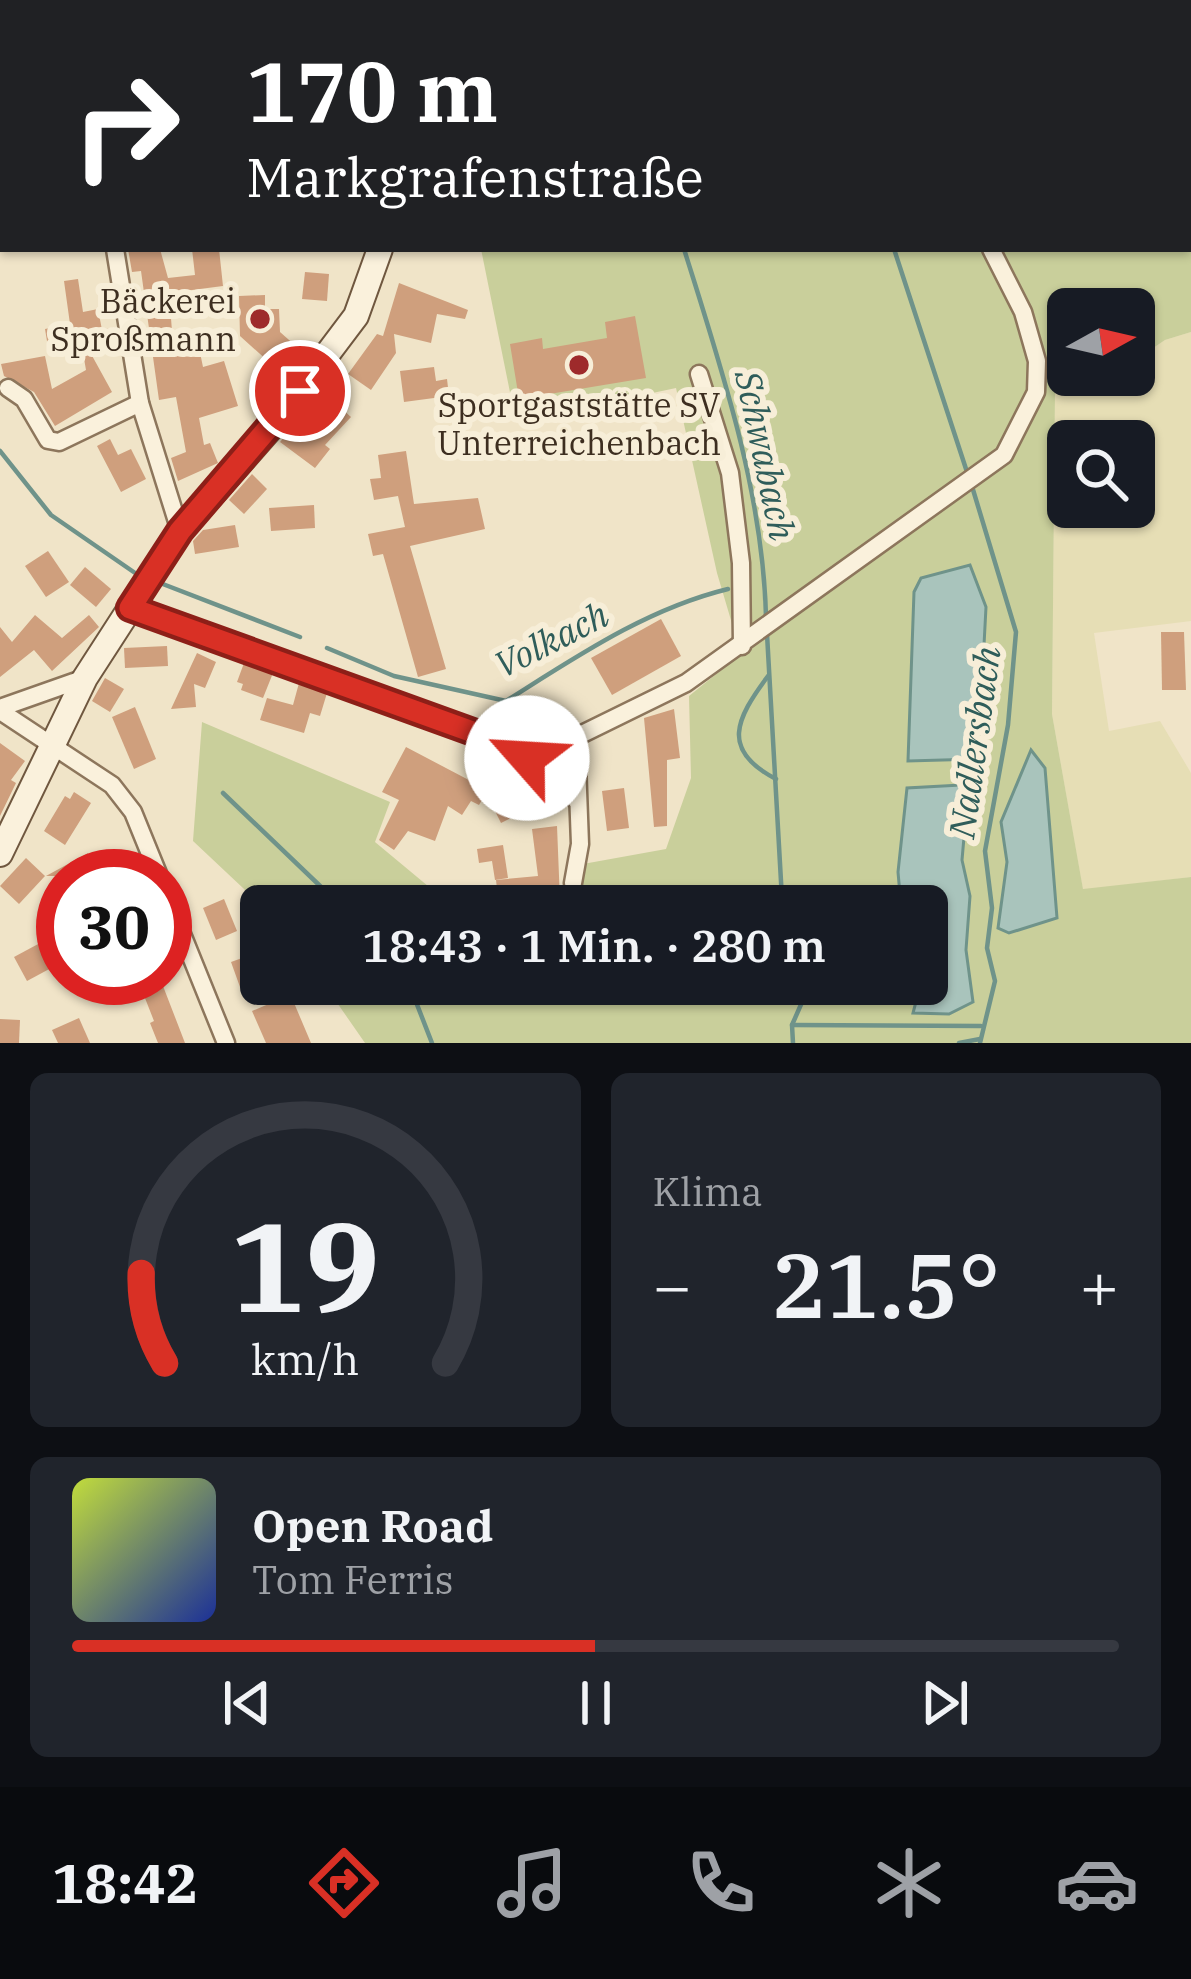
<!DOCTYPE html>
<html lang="de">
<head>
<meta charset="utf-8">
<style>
	:root { --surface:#171b24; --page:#20242c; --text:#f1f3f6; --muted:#9ea1a6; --line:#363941; --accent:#d93025 }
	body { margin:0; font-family:"IBM Plex Serif",serif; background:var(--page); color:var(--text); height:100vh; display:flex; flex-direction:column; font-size:45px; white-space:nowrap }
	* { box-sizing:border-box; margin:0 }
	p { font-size:39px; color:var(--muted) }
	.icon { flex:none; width:66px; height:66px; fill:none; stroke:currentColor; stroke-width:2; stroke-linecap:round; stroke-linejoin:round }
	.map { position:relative; height:1043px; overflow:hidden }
	.side { display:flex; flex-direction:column; gap:30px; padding:30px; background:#0d0f14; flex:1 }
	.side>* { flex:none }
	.guide { position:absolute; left:0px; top:0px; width:1191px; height:252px; box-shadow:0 3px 9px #0004; background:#202124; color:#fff; overflow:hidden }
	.needle { width:78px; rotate:82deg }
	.buttons { position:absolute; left:1047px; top:288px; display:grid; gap:24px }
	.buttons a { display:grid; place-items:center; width:108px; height:108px; border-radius:18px; background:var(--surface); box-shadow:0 3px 9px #0004; font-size:60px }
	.speed { position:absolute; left:36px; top:849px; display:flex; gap:24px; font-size:60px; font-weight:700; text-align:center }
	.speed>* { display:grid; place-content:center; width:156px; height:156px; border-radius:50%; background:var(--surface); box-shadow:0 3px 9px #0004; line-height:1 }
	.speed .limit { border:18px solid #d22; background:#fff; color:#111 }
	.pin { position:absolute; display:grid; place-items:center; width:102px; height:102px; color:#fff; margin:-51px; border:6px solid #fff; border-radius:50%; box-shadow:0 3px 12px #0007 }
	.me { position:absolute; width:132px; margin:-66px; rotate:296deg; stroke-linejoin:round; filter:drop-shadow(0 0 9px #0008) }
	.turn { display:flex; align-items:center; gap:42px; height:252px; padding:0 48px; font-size:54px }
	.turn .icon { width:156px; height:156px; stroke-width:2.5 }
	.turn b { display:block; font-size:84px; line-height:102px }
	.big { font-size:90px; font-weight:600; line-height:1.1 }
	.side .card { flex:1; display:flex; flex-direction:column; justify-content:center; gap:18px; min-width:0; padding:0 42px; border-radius:18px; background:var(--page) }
	.side .dial { align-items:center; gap:0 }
	.dial svg { height:312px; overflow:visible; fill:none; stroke:var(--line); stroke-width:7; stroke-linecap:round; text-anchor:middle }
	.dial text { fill:var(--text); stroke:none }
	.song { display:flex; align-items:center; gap:36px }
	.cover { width:144px; height:144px; border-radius:18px; background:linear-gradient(135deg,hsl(70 70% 55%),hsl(230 70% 35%)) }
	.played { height:12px; border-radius:6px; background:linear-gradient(90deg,var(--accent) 50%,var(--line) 50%) }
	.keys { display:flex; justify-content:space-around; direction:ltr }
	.heat { display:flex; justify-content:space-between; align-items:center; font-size:66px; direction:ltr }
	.side .tiles { flex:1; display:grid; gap:30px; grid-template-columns:1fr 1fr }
	.card:last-child { grid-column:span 2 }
	.trip { position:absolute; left:240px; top:885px; width:708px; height:120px; border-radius:18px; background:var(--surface); box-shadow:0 3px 9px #0004; font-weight:600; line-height:120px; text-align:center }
	.dock { display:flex; height:192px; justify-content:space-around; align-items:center; background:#090b0e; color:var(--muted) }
	.dock .icon { width:84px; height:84px }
	.dock .active { color:var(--accent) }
	.dock b { font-size:54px; color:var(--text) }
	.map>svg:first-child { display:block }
	.farmland { fill:#e6deb5; fill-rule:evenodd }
	.green { fill:#c9cf9b }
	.water { fill:#a9c4bc; stroke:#6f938a; stroke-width:3 }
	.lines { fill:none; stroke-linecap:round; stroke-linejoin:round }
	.stream { stroke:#6f938a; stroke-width:4.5 }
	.building { fill:#cf9f7d }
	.street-casing { stroke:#8d765c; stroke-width:21 }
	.secondary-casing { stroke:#6f573f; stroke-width:28 }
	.street { stroke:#faf1dc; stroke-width:16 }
	.secondary { stroke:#faf1dc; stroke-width:24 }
	.route-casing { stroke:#8d1f18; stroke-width:30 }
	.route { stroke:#d93025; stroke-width:21 }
	.poi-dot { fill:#9e2a2b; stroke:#f7eed8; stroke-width:4.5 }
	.labels { text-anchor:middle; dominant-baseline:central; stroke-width:12; stroke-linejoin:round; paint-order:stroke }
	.poi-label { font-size:33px; fill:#3d2e20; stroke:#f7eed8; text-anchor:end }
	.water-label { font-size:36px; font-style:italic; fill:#2f5d5a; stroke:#f7eed8 }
</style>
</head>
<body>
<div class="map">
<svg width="1191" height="1043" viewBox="0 0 1191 1043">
	<rect width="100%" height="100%" fill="#f0e4c8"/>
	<!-- farmland -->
	<g class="farmland">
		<path d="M924,0H1191V163L1188,3Z"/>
		<path d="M1191,332V621L1094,633L1109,731L1160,721L1191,773V877L1083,890L1052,714L1055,392L1110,375H1134V361L1165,340ZM1068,441H1134V507H1068Z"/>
	</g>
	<!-- green -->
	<g class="green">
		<path d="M435,0H924L925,3H436Z"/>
		<path d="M1191,163V332L1165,340L1134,361V309H1068V375H1110L1055,393L1052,714L1083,889L1191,877V1043H365L324,984H927V906H572L583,864L666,849L691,778L689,696L741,654L717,573L676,388L516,422L481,249H1188Z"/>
		<path d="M202,722L390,802L375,842L452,906H262L193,841Z"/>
	</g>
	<!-- water -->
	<g class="water">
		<path d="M970,565L986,607L978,759L908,761L914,592L921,578Z"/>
		<path d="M1031,750L1045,768L1057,918L1009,933L998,928L1007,862L1001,822Z"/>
		<path d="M961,785L968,792L962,860L970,896L966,950L973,1002L949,1014L913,1013L917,998L898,993V984H927V906H901L898,872L907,788Z"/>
	</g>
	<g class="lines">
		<!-- stream -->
		<g class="stream">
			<path d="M612,0V3"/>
			<path d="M870,0V3"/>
			<path d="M684,249C721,367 763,492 766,617"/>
			<path d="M894,249L967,472"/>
			<path d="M0,451L51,515L138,575"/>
			<path d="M971,483L1016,632L1008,725L985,851L992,908L987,948L995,981L980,1043"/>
			<path d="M155,581L300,637"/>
			<path d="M767,634L782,899L787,906"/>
			<path d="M327,648L394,676L506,701C576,657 646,609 728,589"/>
			<path d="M768,676C736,719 720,750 776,779"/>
			<path d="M223,793L341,906"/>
			<path d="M409,984L432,1043"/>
			<path d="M792,1025L981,1026"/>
			<path d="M793,1043L792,1025L810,984"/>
			<path d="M959,1043L980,1039"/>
		</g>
	</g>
	<!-- building -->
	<g class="building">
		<path d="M128,249H160L168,278L195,275L192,249H219L223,286L169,293L172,331L176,347L198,343L203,367L224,361L238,406L199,418L204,445L210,443L218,463L178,481L171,458L186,452L176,397L159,400L141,271L132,272Z"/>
		<path d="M305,272L329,274L327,301L302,299Z"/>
		<path d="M78,279L83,312L98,309L102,330L115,327L118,347L90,352L112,392L55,426L34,392L4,376L1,364L45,356L52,389L86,370L81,341L48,347L45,329L70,324L64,281Z"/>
		<path d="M399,283L468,310L465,319L437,314L431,343L394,334L396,353L371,390L348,374L377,334L383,336Z"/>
		<path d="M265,295V309H279L280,332L306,355L303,359L270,363L240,336L239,296Z"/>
		<path d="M635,316L646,378L519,399L510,344L542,338L543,349L607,338L605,322Z"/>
		<path d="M434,367L436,381L447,379L449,396L404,402L400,371Z"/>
		<path d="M333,401L351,417L325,445L330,449L315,468L280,442L296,423L307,430Z"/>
		<path d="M110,439L118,455L131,449L146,479L121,492L97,446Z"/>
		<path d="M406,451L414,504L478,498L485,529L410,546L446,669L418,677L383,554L373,556L368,534L405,527L398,496L374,500L370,479L381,478L378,455Z"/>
		<path d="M252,474L267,489L244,514L229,500Z"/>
		<path d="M314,505L315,528L271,531L269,508Z"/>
		<path d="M235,525L239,547L195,554L193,541L203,530Z"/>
		<path d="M48,551L69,582L46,597L25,566Z"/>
		<path d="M85,567L111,589L96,607L70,585Z"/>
		<path d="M35,615L62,638L89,615L99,627L52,671L34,650L0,677V627L12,642Z"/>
		<path d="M661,619L681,656L612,695L591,658Z"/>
		<path d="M1161,632H1184L1186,690H1162Z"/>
		<path d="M167,646L168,666L125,668L124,648Z"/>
		<path d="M197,653L216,662L205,688L194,684L196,707L171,709Z"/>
		<path d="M244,663L273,673L263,698L241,690L243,684L237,682Z"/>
		<path d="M105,678L124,689L110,712L92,701Z"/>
		<path d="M299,683L327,693L320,716L310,713L304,733L260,720L267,698L293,705Z"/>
		<path d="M135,707L156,759L134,769L112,717Z"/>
		<path d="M674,709L680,758L667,760V826L654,827L644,718Z"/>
		<path d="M0,743L25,761L11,780L16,783L0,816Z"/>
		<path d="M406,747L503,798L521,789L529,809L501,823L486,793L479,805L471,801L462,815L448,806L435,841L408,831L394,850L379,840L399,800L382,792Z"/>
		<path d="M624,788L629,828L607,831L602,791Z"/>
		<path d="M74,792L91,803L65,845L44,831L65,796L70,799Z"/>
		<path d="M557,826L560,901L499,906L496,880L538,876L532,829Z"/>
		<path d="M503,845L508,878L495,880L492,861L479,863L477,849Z"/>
		<path d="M88,853L100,876H46Z"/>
		<path d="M26,858L45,876L19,904L0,886Z"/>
		<path d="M224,899L237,931L216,940L203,908Z"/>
		<path d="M261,941V979L240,987L231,962L245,957L241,948Z"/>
		<path d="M40,943L53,967L27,981L14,957Z"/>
		<path d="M286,984L311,1043H266L252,1011L271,1003L266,991Z"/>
		<path d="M163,986L185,1043H158L150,1023L154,1021L143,993Z"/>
		<path d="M79,1018L90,1043H58L52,1030Z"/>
		<path d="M0,1019L20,1020L19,1043H0Z"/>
	</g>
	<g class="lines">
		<!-- street casing -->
		<g class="street-casing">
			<g id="street">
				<path d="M0,0L3,4"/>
				<path d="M158,0V3"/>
				<path d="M257,3L261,0"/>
				<path d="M115,249L140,403L180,531"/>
				<path d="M699,374L730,473L741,563L742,646"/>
				<path d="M8,388L24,399L48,440L59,442L140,403"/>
				<path d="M130,608L506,744L549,772L577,801"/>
				<path d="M0,708L85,678"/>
				<path d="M0,711L112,785L133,812L159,876"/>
				<path d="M506,744L576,737L686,683L1004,455L1036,392L1037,361L1023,312L991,249"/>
				<path d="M573,883L580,844L576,737"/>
				<path d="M165,892L226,1043"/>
			</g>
		</g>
		<!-- secondary casing -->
		<g class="secondary-casing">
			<g id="secondary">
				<path d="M427,3L428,0"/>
				<path d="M0,854L85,678L180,531L276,422L356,316L380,249"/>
			</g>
		</g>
		<!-- street -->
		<use href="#street" class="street"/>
		<!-- secondary -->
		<use href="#secondary" class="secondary"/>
	</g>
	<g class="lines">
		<!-- route casing -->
		<g class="route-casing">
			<path id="route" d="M300,391L180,531L130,608L506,744L527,758"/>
		</g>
		<!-- route -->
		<use href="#route" class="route"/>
	</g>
	<!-- markers -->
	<g class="poi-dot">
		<circle cx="260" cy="319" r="12"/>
		<circle cx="579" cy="365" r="12"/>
	</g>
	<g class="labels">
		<!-- poi labels -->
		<g class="poi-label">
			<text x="236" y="300">Bäckerei<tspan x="236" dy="38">Sproßmann</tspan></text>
			<text x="579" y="404" text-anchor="middle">Sportgaststätte SV<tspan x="579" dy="38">Unterreichenbach</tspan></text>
		</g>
		<!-- water labels -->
		<g class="water-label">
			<text transform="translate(766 455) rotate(78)">Schwabach</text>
			<text transform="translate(551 639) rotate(-27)">Volkach</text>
			<text transform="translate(974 742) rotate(-82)">Nadlersbach</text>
		</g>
	</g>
</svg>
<div class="buttons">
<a><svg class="needle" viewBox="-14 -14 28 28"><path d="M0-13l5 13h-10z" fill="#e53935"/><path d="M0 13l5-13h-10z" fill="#9ea1a6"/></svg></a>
<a><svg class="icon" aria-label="search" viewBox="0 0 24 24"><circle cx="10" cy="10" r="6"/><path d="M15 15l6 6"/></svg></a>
</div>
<div class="speed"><div class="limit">30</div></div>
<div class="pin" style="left:300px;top:391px;background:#d93025"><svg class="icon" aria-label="arrive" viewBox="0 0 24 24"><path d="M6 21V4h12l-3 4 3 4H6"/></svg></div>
<svg class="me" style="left:527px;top:758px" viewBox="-20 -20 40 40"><circle r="19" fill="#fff"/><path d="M0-13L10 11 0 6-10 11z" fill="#d93025"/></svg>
<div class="trip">18:43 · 1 Min. · 280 m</div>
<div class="guide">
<div class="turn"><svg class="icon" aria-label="right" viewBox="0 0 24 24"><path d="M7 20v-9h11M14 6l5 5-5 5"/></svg><div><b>170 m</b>Markgrafenstraße</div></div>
</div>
</div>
<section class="side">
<div class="tiles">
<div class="card dial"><svg viewBox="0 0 100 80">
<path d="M14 69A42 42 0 1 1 86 69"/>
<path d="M14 69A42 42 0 0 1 8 46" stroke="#d93025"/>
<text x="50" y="56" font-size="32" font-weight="700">19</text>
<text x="50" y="72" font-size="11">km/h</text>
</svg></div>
<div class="card"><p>Klima</p>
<div class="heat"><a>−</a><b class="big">21.5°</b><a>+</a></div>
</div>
<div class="card">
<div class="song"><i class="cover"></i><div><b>Open Road</b><p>Tom Ferris</p></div></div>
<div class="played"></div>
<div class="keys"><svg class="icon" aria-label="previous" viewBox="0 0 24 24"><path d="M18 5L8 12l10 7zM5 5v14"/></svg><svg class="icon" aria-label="pause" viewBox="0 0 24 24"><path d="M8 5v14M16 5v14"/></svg><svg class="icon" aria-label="next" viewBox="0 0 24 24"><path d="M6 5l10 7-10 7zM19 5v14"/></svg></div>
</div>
</div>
</section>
<nav class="dock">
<b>18:42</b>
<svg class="icon active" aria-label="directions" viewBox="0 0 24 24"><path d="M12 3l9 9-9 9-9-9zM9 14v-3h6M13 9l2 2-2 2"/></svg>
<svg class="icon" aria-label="music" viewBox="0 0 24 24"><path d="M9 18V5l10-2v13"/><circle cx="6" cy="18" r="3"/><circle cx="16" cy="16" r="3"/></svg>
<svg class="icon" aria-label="phone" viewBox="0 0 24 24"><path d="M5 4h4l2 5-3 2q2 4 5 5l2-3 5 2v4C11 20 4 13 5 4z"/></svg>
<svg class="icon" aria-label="climate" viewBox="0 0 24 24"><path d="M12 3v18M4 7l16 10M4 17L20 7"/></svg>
<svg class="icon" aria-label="car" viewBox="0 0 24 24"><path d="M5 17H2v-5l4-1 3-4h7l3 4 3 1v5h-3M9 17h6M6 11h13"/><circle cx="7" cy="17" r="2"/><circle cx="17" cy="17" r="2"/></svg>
</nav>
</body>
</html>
